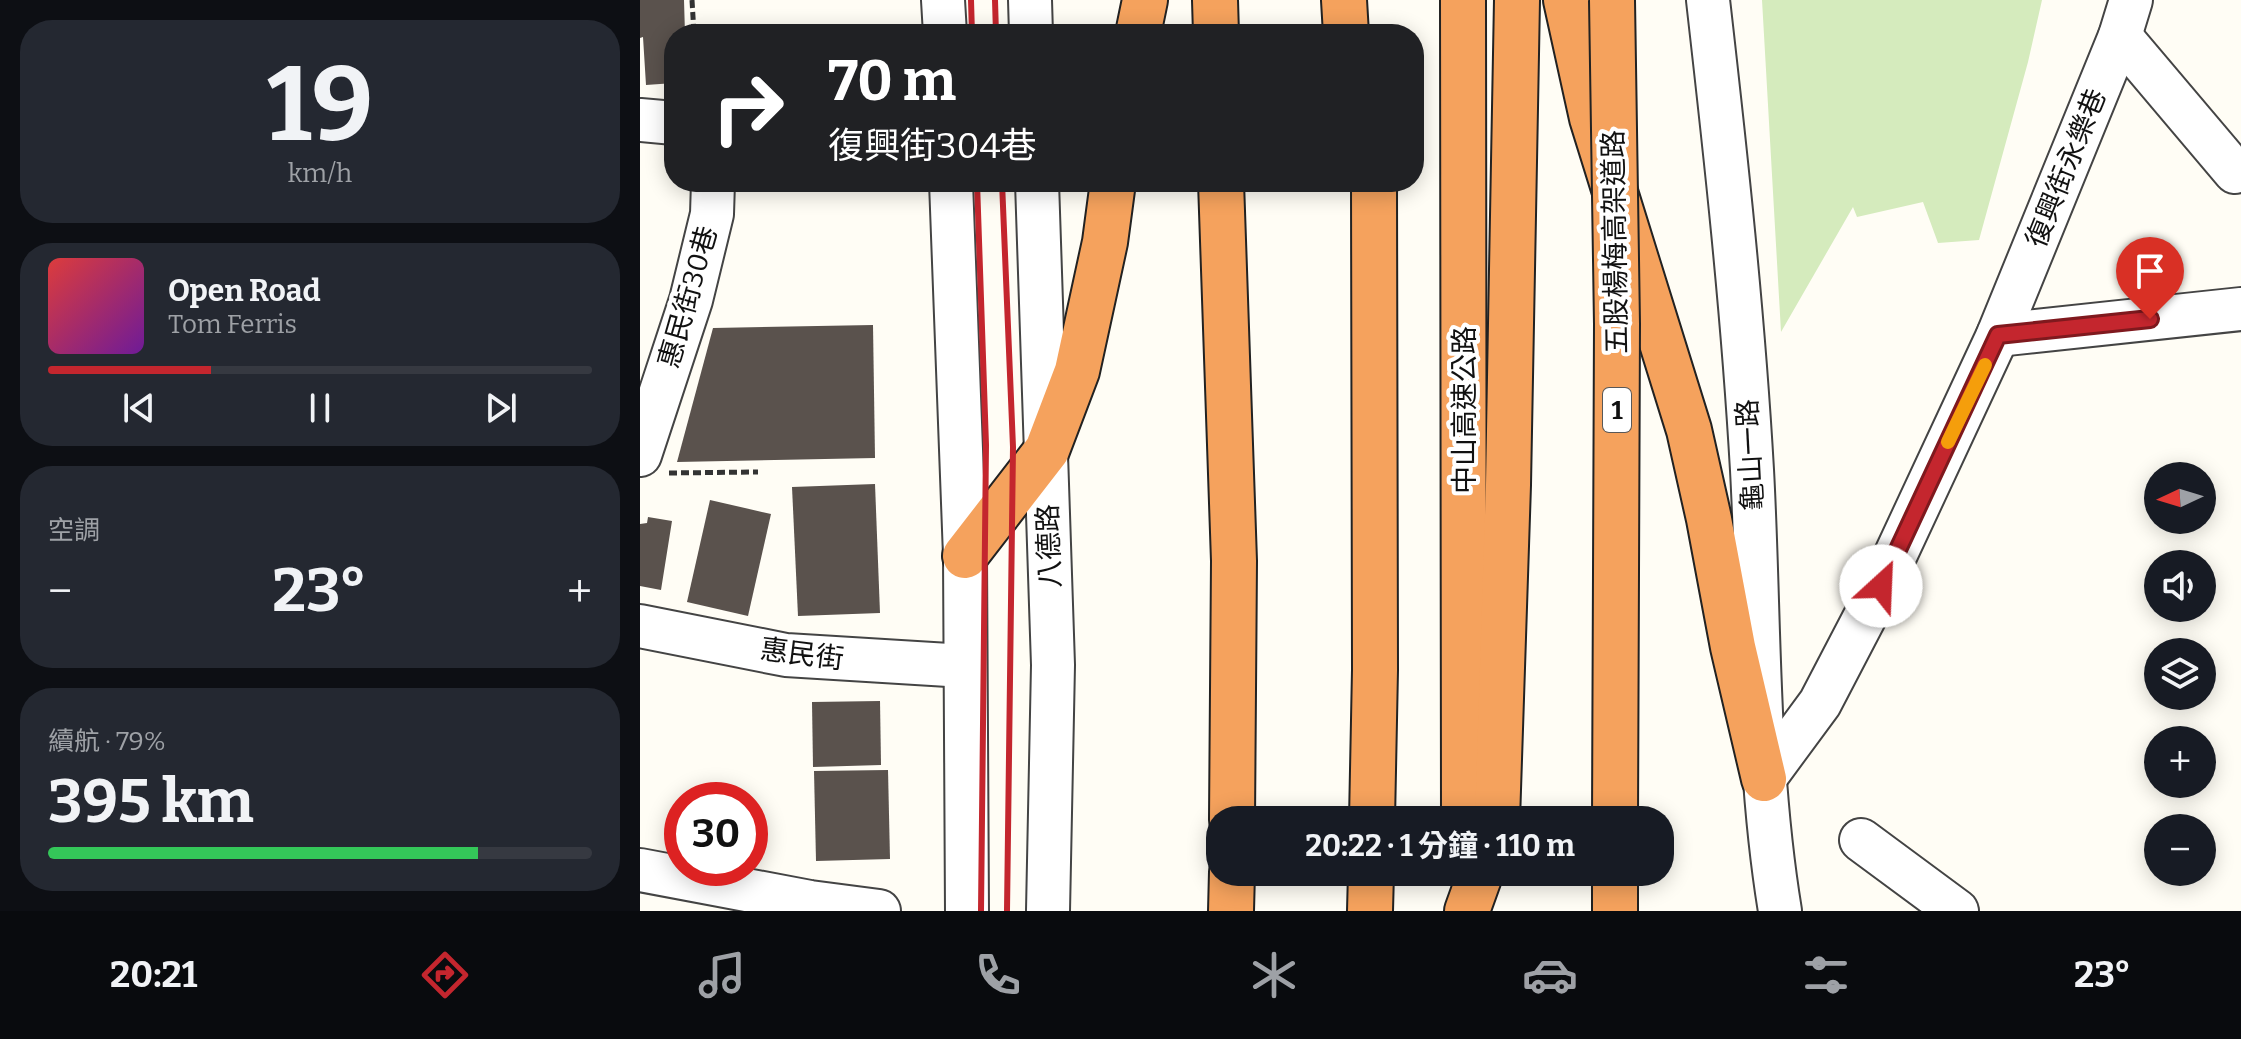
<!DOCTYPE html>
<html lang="zh-TW">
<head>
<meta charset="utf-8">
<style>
	:root { --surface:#171b24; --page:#242831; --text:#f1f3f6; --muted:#9ea1a6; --line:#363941; --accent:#c4262e }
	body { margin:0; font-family:Bitter,"Noto Sans TC",serif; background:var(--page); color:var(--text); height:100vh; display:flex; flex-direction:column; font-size:30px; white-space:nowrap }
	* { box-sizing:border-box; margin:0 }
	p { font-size:26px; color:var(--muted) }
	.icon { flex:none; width:44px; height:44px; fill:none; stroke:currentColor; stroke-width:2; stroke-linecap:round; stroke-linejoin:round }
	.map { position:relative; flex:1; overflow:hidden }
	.side { display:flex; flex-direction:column; gap:20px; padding:20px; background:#0d0f14; width:640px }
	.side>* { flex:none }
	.hud { position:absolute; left:24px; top:24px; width:760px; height:168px; border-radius:32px; box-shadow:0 4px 20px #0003; background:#202124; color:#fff; overflow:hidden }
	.needle { width:52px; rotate:266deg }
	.buttons { position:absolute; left:1504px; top:462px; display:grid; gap:16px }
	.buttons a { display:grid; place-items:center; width:72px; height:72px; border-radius:50%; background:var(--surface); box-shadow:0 4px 20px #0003; font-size:40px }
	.speed { position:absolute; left:24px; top:782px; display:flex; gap:16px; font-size:40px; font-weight:700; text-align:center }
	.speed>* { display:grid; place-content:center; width:104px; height:104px; border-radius:50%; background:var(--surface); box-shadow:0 4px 20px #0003; line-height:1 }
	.speed .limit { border:12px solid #d22; background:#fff; color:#111 }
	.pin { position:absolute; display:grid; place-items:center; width:68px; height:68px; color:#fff; margin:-82px -34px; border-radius:50% 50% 50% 0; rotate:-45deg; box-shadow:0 0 8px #0007 }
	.pin .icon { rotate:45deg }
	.me { position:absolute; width:88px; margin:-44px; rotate:25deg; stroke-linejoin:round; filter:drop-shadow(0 0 6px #0008) }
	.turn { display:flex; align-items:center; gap:28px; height:168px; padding:0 32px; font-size:36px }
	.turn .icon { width:104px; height:104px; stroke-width:2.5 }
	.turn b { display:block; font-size:56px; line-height:68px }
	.big { font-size:60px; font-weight:700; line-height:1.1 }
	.side .card { flex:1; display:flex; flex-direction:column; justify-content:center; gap:12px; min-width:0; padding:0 28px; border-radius:32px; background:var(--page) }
	.side .dial { align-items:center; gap:0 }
	.dial b { font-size:104px; line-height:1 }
	.song { display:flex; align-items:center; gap:24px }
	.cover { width:96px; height:96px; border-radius:12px; background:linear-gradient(135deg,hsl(0 70% 55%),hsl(280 70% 35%)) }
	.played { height:8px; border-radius:4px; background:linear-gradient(90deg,var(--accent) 30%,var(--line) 30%) }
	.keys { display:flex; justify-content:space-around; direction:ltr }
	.heat { display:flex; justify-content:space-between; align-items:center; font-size:44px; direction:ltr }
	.charge { height:12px; border-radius:6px; background:linear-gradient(90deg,#34c759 79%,var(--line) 0) }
	.trip { position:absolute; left:566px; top:806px; width:468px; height:80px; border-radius:32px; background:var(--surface); box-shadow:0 4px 20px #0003; font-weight:700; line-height:80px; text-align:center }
	.tab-bar { display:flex; height:128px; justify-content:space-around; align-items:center; background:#090b0e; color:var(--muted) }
	.tab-bar .icon { width:56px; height:56px }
	.tab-bar .on { color:var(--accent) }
	.tab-bar b { font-size:36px; color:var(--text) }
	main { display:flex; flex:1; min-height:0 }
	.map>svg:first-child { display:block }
	.green { fill:#d5ebbd }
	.building { fill:#5a524d }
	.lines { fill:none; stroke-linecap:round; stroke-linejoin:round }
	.minor-casing { stroke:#444; stroke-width:46 }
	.highway-casing { stroke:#222; stroke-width:48 }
	.path { stroke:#333; stroke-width:5; stroke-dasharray:8 4; stroke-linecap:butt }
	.minor { stroke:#fff; stroke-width:42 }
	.highway { stroke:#f5a25d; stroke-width:44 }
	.rail { stroke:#c4262e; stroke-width:6 }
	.highway-bridge-casing { stroke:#222; stroke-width:48; stroke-linecap:butt }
	.highway-bridge { stroke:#f5a25d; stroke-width:44 }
	.route-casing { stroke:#7f191e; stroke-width:20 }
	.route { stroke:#c4262e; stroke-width:14 }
	.slow { stroke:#f59e0b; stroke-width:14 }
	.labels { text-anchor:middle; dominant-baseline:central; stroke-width:8; stroke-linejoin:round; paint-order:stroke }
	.shield { fill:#fff; stroke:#585858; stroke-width:2 }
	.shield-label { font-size:26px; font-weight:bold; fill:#111 }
	.street-label { font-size:28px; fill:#111; stroke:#fff }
</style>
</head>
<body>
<main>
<section class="side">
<div class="card dial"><b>19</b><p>km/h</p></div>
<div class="card">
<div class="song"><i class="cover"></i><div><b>Open Road</b><p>Tom Ferris</p></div></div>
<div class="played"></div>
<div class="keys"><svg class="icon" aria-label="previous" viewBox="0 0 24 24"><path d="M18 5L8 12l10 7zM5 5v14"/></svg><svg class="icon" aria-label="pause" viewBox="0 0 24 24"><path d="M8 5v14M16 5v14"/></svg><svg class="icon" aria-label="next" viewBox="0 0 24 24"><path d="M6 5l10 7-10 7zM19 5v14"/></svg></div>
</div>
<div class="card"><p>空調</p>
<div class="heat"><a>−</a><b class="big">23°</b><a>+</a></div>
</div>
<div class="card"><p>續航 · 79%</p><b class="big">395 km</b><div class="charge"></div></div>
</section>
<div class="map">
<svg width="1601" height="911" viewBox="0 0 1601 911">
	<rect width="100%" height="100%" fill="#fffdf5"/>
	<!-- green -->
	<path class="green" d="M1122,0H1402L1388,62L1339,240L1298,243L1283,202L1217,217L1213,207L1141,332Z"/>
	<!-- building -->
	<g class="building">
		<path d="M0,0H44L45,34H34V83L6,85L3,37L0,38Z"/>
		<path d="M233,325L235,458L37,462L73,328Z"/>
		<path d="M235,484L240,613L158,616L152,487Z"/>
		<path d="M70,500L131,514L108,616L47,602Z"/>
		<path d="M8,517L32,521L21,590L0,586V524L7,523Z"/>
		<path d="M240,701L241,765L173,767L172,702Z"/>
		<path d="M248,770L250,859L176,861L174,771Z"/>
	</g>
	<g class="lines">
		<!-- minor casing -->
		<g class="minor-casing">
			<g id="minor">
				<path d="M303,0L305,34"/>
				<path d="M390,0L391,34"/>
				<path d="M1068,0C1086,157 1103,313 1112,470C1120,617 1116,765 1140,911"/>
				<path d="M1480,36L1595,172"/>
				<path d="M0,120L34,123"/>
				<path d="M311,182L325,556L327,911"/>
				<path d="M397,182L413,665L408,911"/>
				<path d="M1358,335L1601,309"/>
				<path d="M0,455L51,300L72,214L73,182"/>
				<path d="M0,626L146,655L325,666"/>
				<path d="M1124,779L1180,703L1241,586L1358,335L1480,36L1491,0"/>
				<path d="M1221,840L1317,911"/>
				<path d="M0,870L170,902L239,911"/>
			</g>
		</g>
		<!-- highway casing -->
		<g class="highway-casing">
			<g id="highway">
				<path d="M575,0L576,34"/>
				<path d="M704,0L706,34"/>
				<path d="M823,0L824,820"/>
				<path d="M926,0L952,118L1049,430L1069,519L1093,647L1124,779"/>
				<path d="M498,34L505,0"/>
				<path d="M581,182L594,561L592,820"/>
				<path d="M325,556L407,450L437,371L465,242L473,182"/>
				<path d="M732,820L735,670L734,182"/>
				<path d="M857,820L868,485L877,0"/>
				<path d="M591,911L592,872"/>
				<path d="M730,911L731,872"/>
				<path d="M827,911L841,872"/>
				<path d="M975,911V872"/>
			</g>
		</g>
		<!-- path -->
		<g class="path">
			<path d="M52,0L54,34"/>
			<path d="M29,473L118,472"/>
		</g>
		<!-- minor -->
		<use href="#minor" class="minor"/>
		<!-- highway -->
		<use href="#highway" class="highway"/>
		<!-- rail -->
		<g class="rail">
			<path d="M331,0L332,34"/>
			<path d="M355,0L356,34"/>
			<path d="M337,182L346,445L341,911"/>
			<path d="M362,182L373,447L367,911"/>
		</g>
		<!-- highway-bridge casing -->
		<g class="highway-bridge-casing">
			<path id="highway-bridge" d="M972,0L977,324L975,820"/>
		</g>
		<!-- highway-bridge -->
		<use href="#highway-bridge" class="highway-bridge"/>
	</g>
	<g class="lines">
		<!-- route casing -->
		<g class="route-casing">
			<path id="route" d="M1241,586L1358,335L1510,319"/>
		</g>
		<!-- route -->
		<use href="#route" class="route"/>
		<!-- slow -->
		<path class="slow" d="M1308,442L1345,365"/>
	</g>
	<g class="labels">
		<!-- shield labels -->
		<rect class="shield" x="963" y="388" width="28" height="44" rx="6"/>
		<g class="shield-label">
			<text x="977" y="410">1</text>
		</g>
		<!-- street labels -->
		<g class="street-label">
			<text transform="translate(1426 168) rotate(-68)">復興街永樂巷</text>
			<text transform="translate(975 242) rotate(-91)">五股楊梅高架道路</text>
			<text transform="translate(48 297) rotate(-74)">惠民街30巷</text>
			<text transform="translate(824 410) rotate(-90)">中山高速公路</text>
			<text transform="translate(1110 455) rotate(-93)">龜山一路</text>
			<text transform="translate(409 546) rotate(-92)">八德路</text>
			<text transform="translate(162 654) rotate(7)">惠民街</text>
		</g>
	</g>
</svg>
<div class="buttons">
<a><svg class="needle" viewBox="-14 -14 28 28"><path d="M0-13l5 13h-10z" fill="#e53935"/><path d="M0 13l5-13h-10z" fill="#9ea1a6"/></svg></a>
<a><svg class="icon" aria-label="sound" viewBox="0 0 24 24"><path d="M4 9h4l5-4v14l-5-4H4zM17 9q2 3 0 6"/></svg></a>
<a><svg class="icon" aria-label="layers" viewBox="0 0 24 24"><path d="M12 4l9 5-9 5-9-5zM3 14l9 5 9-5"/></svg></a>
<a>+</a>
<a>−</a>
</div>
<div class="speed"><div class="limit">30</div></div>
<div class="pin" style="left:1510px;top:319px;background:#d93025"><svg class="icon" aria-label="arrive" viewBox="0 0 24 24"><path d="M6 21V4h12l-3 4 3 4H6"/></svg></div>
<svg class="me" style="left:1241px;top:586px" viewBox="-20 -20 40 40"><circle r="19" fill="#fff"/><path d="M0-13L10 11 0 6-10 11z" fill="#c4262e"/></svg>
<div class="trip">20:22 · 1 分鐘 · 110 m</div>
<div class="hud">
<div class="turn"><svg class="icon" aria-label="right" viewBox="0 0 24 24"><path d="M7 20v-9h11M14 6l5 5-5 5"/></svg><div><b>70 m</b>復興街304巷</div></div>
</div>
</div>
</main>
<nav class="tab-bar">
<b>20:21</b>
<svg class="icon on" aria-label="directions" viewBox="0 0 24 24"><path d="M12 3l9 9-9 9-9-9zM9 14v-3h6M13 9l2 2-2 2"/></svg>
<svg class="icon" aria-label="music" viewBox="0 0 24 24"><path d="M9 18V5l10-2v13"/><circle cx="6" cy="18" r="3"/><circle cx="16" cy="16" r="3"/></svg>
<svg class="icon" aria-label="phone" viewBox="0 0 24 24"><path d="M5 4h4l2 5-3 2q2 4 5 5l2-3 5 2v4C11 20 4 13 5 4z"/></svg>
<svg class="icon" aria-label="climate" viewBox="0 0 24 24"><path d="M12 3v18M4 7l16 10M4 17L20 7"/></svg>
<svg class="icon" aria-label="car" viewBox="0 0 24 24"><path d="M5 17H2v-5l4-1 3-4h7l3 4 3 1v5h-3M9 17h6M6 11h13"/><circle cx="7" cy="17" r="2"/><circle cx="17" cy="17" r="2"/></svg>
<svg class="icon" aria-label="filters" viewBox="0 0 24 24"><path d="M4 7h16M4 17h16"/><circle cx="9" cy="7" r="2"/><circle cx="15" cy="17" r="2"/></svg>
<b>23°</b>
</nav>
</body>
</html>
